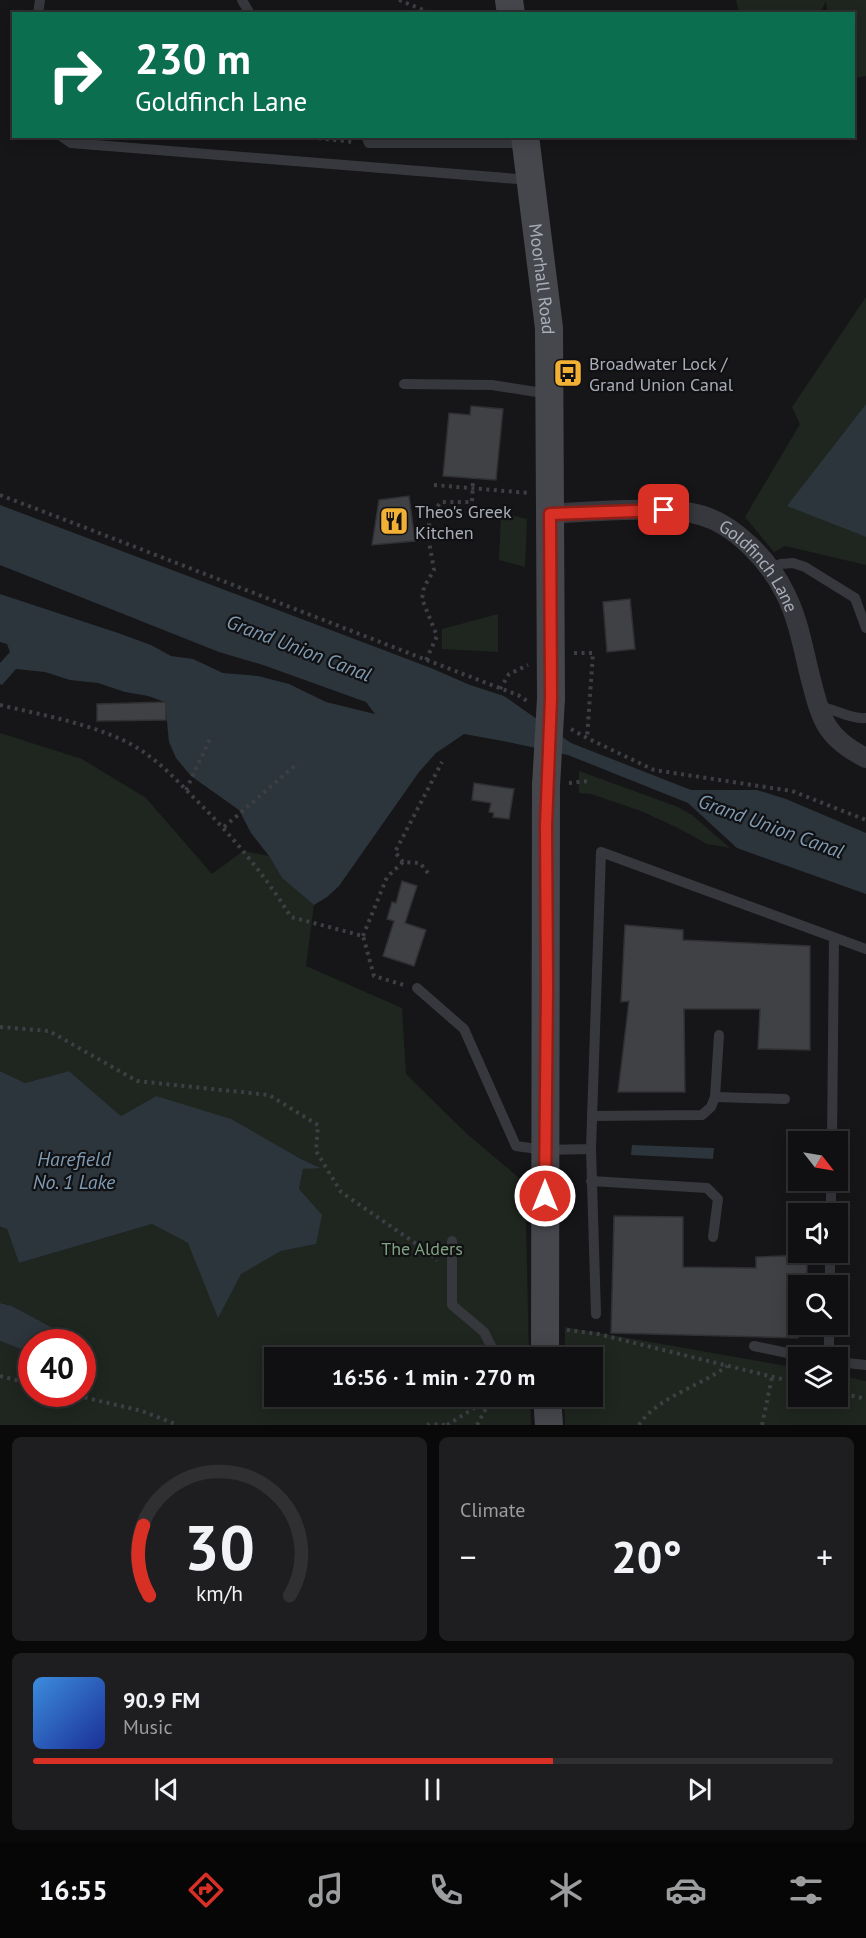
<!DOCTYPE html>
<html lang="en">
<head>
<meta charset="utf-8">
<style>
	:root { --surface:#101012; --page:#1e1e20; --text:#f1f3f6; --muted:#9c9d9f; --line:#303032; --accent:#d93025 }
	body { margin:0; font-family:"PT Sans",sans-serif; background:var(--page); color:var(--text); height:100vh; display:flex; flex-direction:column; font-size:22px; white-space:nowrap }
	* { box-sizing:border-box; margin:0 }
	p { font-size:20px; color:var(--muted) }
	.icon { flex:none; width:33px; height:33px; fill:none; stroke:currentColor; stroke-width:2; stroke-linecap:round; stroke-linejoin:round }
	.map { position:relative; height:1425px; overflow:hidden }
	.panel { display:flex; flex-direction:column; gap:12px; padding:12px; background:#09090a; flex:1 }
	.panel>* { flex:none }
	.hud { position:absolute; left:12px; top:12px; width:843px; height:126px; border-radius:0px; box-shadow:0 3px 15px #0003,0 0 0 2px var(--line); background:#0b6e4f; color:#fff; overflow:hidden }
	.needle { width:39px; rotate:121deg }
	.buttons { position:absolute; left:788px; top:1131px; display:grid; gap:12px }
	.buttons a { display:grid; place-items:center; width:60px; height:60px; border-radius:0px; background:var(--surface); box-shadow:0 3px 15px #0003,0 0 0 2px var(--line); font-size:30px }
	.speed { position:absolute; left:18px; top:1329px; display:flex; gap:12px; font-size:30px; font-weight:700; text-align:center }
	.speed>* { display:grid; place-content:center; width:78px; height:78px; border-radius:50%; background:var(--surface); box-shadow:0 3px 15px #0003,0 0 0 2px var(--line); line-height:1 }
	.speed .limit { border:9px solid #d22; background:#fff; color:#111 }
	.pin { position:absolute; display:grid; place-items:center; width:51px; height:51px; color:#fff; margin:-26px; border-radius:12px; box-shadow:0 3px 9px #0006 }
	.me { position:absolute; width:66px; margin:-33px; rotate:0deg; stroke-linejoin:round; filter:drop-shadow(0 0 4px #0008) }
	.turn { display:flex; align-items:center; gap:21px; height:126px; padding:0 24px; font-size:27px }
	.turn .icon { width:78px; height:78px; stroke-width:2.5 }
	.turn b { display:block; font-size:42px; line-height:51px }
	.big { font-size:45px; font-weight:800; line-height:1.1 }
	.panel .widget { flex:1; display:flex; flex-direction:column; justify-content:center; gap:9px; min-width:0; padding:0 21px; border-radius:9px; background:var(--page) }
	.panel .dial { align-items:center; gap:0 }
	.dial svg { height:156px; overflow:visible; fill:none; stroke:var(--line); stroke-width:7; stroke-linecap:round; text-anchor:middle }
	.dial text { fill:var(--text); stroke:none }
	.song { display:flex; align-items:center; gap:18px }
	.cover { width:72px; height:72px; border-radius:9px; background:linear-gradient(135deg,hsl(210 70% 55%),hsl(230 70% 35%)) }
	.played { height:6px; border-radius:3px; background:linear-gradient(90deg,var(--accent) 65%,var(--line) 65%) }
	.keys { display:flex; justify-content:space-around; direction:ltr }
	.heat { display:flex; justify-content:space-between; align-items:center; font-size:33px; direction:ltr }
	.panel .tiles { flex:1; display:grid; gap:12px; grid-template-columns:1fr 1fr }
	.widget:last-child { grid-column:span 2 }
	.trip { position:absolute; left:264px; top:1347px; width:339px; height:60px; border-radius:0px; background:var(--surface); box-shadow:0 3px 15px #0003,0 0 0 2px var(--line); font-weight:800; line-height:60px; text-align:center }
	.tab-bar { display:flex; height:96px; justify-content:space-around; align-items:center; background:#060607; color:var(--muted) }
	.tab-bar .icon { width:42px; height:42px }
	.tab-bar .on { color:var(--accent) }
	.tab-bar b { font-size:27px; color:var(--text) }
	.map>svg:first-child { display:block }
	.green { fill:#1e261f }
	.water { fill:#2c353c }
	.building { fill:#404145; stroke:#303034; stroke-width:1.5 }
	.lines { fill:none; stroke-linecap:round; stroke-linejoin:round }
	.path { stroke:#3d3f44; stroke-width:4; stroke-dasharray:3 4.5; stroke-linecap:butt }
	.lane { stroke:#37383d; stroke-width:10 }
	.street { stroke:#37383d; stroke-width:20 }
	.secondary { stroke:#45474d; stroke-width:28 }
	.secondary-bridge { stroke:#45474d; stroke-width:28 }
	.route-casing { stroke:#8d1f18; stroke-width:15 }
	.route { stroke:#d93025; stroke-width:10 }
	.labels { text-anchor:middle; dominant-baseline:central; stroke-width:4.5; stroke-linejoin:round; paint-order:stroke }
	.street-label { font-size:18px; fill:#a8adb8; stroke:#111113 }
	.poi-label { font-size:18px; fill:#a8adb8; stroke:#111113; text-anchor:start }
	.park-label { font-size:18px; fill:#7fa381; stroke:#111113 }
	.water-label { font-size:20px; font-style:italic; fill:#7f9bb3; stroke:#111113 }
</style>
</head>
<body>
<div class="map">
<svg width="866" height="1425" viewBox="0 0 866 1425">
	<rect width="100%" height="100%" fill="#161618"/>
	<!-- green -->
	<g class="green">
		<path d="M736,0H866V76L854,78V14L827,13L826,1L820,13H739Z"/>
		<path d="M866,297V404L788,506L866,537V565L785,546L774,552L745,517L800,424L792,407Z"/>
		<path d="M501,513L527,519L525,567L499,560Z"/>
		<path d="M498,614V652L442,649V629Z"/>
		<path d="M0,733L82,759L146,798L212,874L243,851L269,856L282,878L314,905L306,966L402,1008L406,1074L466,1133L525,1183L529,1357L274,1358V1396L530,1397L531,1425H0V1341L31,1353L32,1394H82L83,1365L91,1349L83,1344L82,1342H79L12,1306L0,1303V1228L7,1229L19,1263L152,1224L188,1243L240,1274L281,1251L316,1244L299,1189L303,1169L320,1167L156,1096L121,1116L69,1071L25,1083L0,1071Z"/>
		<path d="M579,771L678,807L692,815L730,848L707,844L678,828L641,811L591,794L579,793Z"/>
		<path d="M565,1327L798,1368V1396H837V1375L866,1381V1425H565L564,1397L592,1396V1358L565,1357Z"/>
	</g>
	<!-- water -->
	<g class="water">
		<path d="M866,404V537L787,506Z"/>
		<path d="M0,505L431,668L470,685L504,696L571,743L691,790H757L786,799L866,833V894L737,848L688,803L568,755L503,741L464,734L436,753L419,772L339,886L327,897L314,905L282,878L269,856L251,833L239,810L191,776L176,758L169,742L165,702L148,696L125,692L98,683L70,680L45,672L16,669L2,685L0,684V663L10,652L7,644L0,642V594L118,633L151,645L171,656L193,659L223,673L258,676L289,684L326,702L375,714L366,702L263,665L219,652L0,565Z"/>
		<path d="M0,1071L25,1083L69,1071L121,1116L156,1096L231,1119L299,1158L321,1168L303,1169L299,1189L322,1215L316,1244L281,1251L241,1274L218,1318L188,1243L152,1224L19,1263L7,1229L0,1227Z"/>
		<path d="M632,1145L714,1148L713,1159L631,1155Z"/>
		<path d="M0,1303L12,1306L79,1342H32L31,1353L0,1341Z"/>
	</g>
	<!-- building -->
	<g class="building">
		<path d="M471,406L503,409L496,480L443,476L449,413L470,415Z"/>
		<path d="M409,496L415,541L372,545L379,500Z"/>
		<path d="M630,599L635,649L607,652L603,602Z"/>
		<path d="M166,702V720L97,721V704Z"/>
		<path d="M474,783L514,789L509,819L493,817L494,813L489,812L491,803L472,800Z"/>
		<path d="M402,881L417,886L405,923L426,930L414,966L383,956L394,921L387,919L392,902L396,903Z"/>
		<path d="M625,925L683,930V940L810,946V1050L758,1049L760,1009H684L685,1092H618L629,1001L621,1002Z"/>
		<path d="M614,1216L683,1217V1267L756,1268V1257L807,1255V1286H798V1338L611,1333Z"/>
	</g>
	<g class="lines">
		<!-- path -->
		<g class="path">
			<path d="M399,0L433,14"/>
			<path d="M296,136L354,142"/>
			<path d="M434,485L529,493"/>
			<path d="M0,495C173,561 345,629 518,695L527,701"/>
			<path d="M574,653H593L587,738"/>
			<path d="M426,660L437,636L422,599L424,587L434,570L428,536L430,516L441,502H472L473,478"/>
			<path d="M500,689L509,674L528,665"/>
			<path d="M0,705C43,715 87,723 127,742C152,755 171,774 190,794C228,831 263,872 291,917L363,936L374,976L404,985"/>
			<path d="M571,729L587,738L654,770L792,791L866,820"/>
			<path d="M569,783L589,781"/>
			<path d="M186,790L210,739"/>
			<path d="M224,827L298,763"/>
			<path d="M403,862L395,852L442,762"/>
			<path d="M363,936L387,877L403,862L420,863L428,873"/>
			<path d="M0,1027L49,1031L137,1081L269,1095L318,1125L316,1151L341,1192L431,1254L437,1261"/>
			<path d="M567,1330L598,1334L798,1383"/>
			<path d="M0,1376L32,1384"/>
			<path d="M837,1392L866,1399"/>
			<path d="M70,1394L142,1411L178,1425"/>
			<path d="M427,1425L430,1424L446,1425"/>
			<path d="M447,1425L492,1397"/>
			<path d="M477,1425L491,1399"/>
			<path d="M639,1425C657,1397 701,1386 727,1366"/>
			<path d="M762,1425L772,1377"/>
		</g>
		<!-- lane -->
		<g class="lane">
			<path d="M242,0L250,14"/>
			<path d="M38,14L40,0"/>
			<path d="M61,136L71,143L530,180"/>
			<path d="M366,136L369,143H526"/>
			<path d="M404,384L492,385L549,394"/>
			<path d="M771,568L781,564L793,563L805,567L855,598L866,628"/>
			<path d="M818,706C832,708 853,720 866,718"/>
			<path d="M417,988L464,1029L516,1146L545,1150L591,1149L601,852L866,949"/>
			<path d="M715,1097L785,1099"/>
			<path d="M592,1116L702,1115L711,1107L715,1097L719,1035"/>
			<path d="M832,1142L834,938"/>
			<path d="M591,1149L596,1314"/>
			<path d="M591,1181L707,1188L718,1199L713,1237"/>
			<path d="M831,1214V1180"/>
			<path d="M452,1241V1305L484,1332L497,1358"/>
			<path d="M830,1286V1252"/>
			<path d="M754,1346L811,1358"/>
			<path d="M829,1358V1324"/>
			<path d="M837,1362L866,1365"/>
		</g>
		<!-- street -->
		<path class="street" id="s1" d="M551,514C575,512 599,511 623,510C649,510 675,508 700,515C735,524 770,562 785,593C798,618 803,648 810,676C821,718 824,737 866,758"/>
		<!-- secondary -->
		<g class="secondary">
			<path d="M509,0L511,14"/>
			<path id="s2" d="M525,136L549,328L551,698"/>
			<path d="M545,1358L546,786"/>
			<path d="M547,1396L549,1425"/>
		</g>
		<!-- secondary-bridge -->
		<path class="secondary-bridge" d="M546,786L551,698"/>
	</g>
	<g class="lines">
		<!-- route casing -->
		<g class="route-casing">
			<path id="route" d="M545,1196L547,987L546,826L551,698L550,514L664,510"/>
		</g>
		<!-- route -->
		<use href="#route" class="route"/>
	</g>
	<!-- icons -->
	<defs>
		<g id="bus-square" transform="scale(1.5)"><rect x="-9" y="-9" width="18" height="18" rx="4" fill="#f2b134" stroke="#111113"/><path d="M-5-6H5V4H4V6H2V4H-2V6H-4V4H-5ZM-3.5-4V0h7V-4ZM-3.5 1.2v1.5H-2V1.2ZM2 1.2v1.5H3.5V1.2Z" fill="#111"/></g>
		<g id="restaurant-square" transform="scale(1.5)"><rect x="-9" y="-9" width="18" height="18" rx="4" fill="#f2b134" stroke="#111113"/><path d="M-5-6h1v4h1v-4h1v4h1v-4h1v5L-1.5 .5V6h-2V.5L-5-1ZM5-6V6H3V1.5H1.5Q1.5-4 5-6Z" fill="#111"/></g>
	</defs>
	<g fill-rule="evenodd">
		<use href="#bus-square" x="568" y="373"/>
		<use href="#restaurant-square" x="394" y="521"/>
	</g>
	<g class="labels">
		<!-- street labels -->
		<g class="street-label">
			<text stroke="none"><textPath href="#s2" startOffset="144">Moorhall Road</textPath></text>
			<text stroke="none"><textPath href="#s1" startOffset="230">Goldfinch Lane</textPath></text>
		</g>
		<!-- poi labels -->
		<g class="poi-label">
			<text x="589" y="363">Broadwater Lock /<tspan x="589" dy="21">Grand Union Canal</tspan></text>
			<text x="415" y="511">Theo's Greek<tspan x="415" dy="21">Kitchen</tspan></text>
		</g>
		<!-- park labels -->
		<g class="park-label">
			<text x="422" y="1248">The Alders</text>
		</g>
		<!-- water labels -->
		<g class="water-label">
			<text transform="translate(299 648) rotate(21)">Grand Union Canal</text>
			<text transform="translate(771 826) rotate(20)">Grand Union Canal</text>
			<text x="74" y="1159">Harefield<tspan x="74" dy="23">No. 1 Lake</tspan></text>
		</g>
	</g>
</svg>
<div class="buttons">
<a><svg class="needle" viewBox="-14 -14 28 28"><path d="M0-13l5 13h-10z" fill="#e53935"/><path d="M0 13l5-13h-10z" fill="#9c9d9f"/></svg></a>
<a><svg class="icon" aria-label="sound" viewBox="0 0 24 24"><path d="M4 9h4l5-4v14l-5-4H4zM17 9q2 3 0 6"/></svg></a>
<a><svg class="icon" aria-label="search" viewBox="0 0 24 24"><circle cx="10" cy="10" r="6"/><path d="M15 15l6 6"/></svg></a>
<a><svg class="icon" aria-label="layers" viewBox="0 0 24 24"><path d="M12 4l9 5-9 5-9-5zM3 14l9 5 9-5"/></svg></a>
</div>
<div class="speed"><div class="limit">40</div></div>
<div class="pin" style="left:664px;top:510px;background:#d93025"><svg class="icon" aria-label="arrive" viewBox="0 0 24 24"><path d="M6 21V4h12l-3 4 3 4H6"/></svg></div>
<svg class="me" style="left:545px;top:1196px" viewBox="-20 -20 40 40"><circle r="17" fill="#d93025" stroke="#fff" stroke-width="3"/><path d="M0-11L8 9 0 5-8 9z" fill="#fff"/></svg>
<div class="trip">16:56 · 1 min · 270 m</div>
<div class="hud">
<div class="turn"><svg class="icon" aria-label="right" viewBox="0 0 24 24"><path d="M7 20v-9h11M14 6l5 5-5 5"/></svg><div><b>230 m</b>Goldfinch Lane</div></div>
</div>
</div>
<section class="panel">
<div class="tiles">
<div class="widget dial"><svg viewBox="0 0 100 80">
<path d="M14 69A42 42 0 1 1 86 69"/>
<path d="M14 69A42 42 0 0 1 11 33" stroke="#d93025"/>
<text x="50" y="56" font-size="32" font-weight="700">30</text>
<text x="50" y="72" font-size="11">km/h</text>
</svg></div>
<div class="widget"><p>Climate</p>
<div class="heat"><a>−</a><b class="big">20°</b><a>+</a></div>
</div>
<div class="widget">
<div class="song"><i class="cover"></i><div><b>90.9 FM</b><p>Music</p></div></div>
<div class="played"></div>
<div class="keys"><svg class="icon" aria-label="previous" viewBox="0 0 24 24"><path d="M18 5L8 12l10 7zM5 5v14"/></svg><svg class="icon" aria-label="pause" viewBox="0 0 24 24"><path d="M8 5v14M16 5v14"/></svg><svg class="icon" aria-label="next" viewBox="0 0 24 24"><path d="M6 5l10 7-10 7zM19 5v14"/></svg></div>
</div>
</div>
</section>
<nav class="tab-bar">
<b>16:55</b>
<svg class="icon on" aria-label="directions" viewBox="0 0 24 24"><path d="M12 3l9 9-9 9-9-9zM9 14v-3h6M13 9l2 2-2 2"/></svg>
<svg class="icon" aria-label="music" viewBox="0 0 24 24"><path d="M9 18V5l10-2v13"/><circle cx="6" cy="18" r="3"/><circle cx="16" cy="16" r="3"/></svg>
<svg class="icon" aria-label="phone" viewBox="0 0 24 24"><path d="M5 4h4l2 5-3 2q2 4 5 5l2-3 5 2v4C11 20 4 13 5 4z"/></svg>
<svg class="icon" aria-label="climate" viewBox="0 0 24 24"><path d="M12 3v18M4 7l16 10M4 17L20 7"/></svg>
<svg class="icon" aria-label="car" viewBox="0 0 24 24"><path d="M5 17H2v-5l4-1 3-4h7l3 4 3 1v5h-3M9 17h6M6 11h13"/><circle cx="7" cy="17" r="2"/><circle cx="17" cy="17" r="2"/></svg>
<svg class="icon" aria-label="filters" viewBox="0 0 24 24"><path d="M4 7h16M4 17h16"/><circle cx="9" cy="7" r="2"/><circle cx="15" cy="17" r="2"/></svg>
</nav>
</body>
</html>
